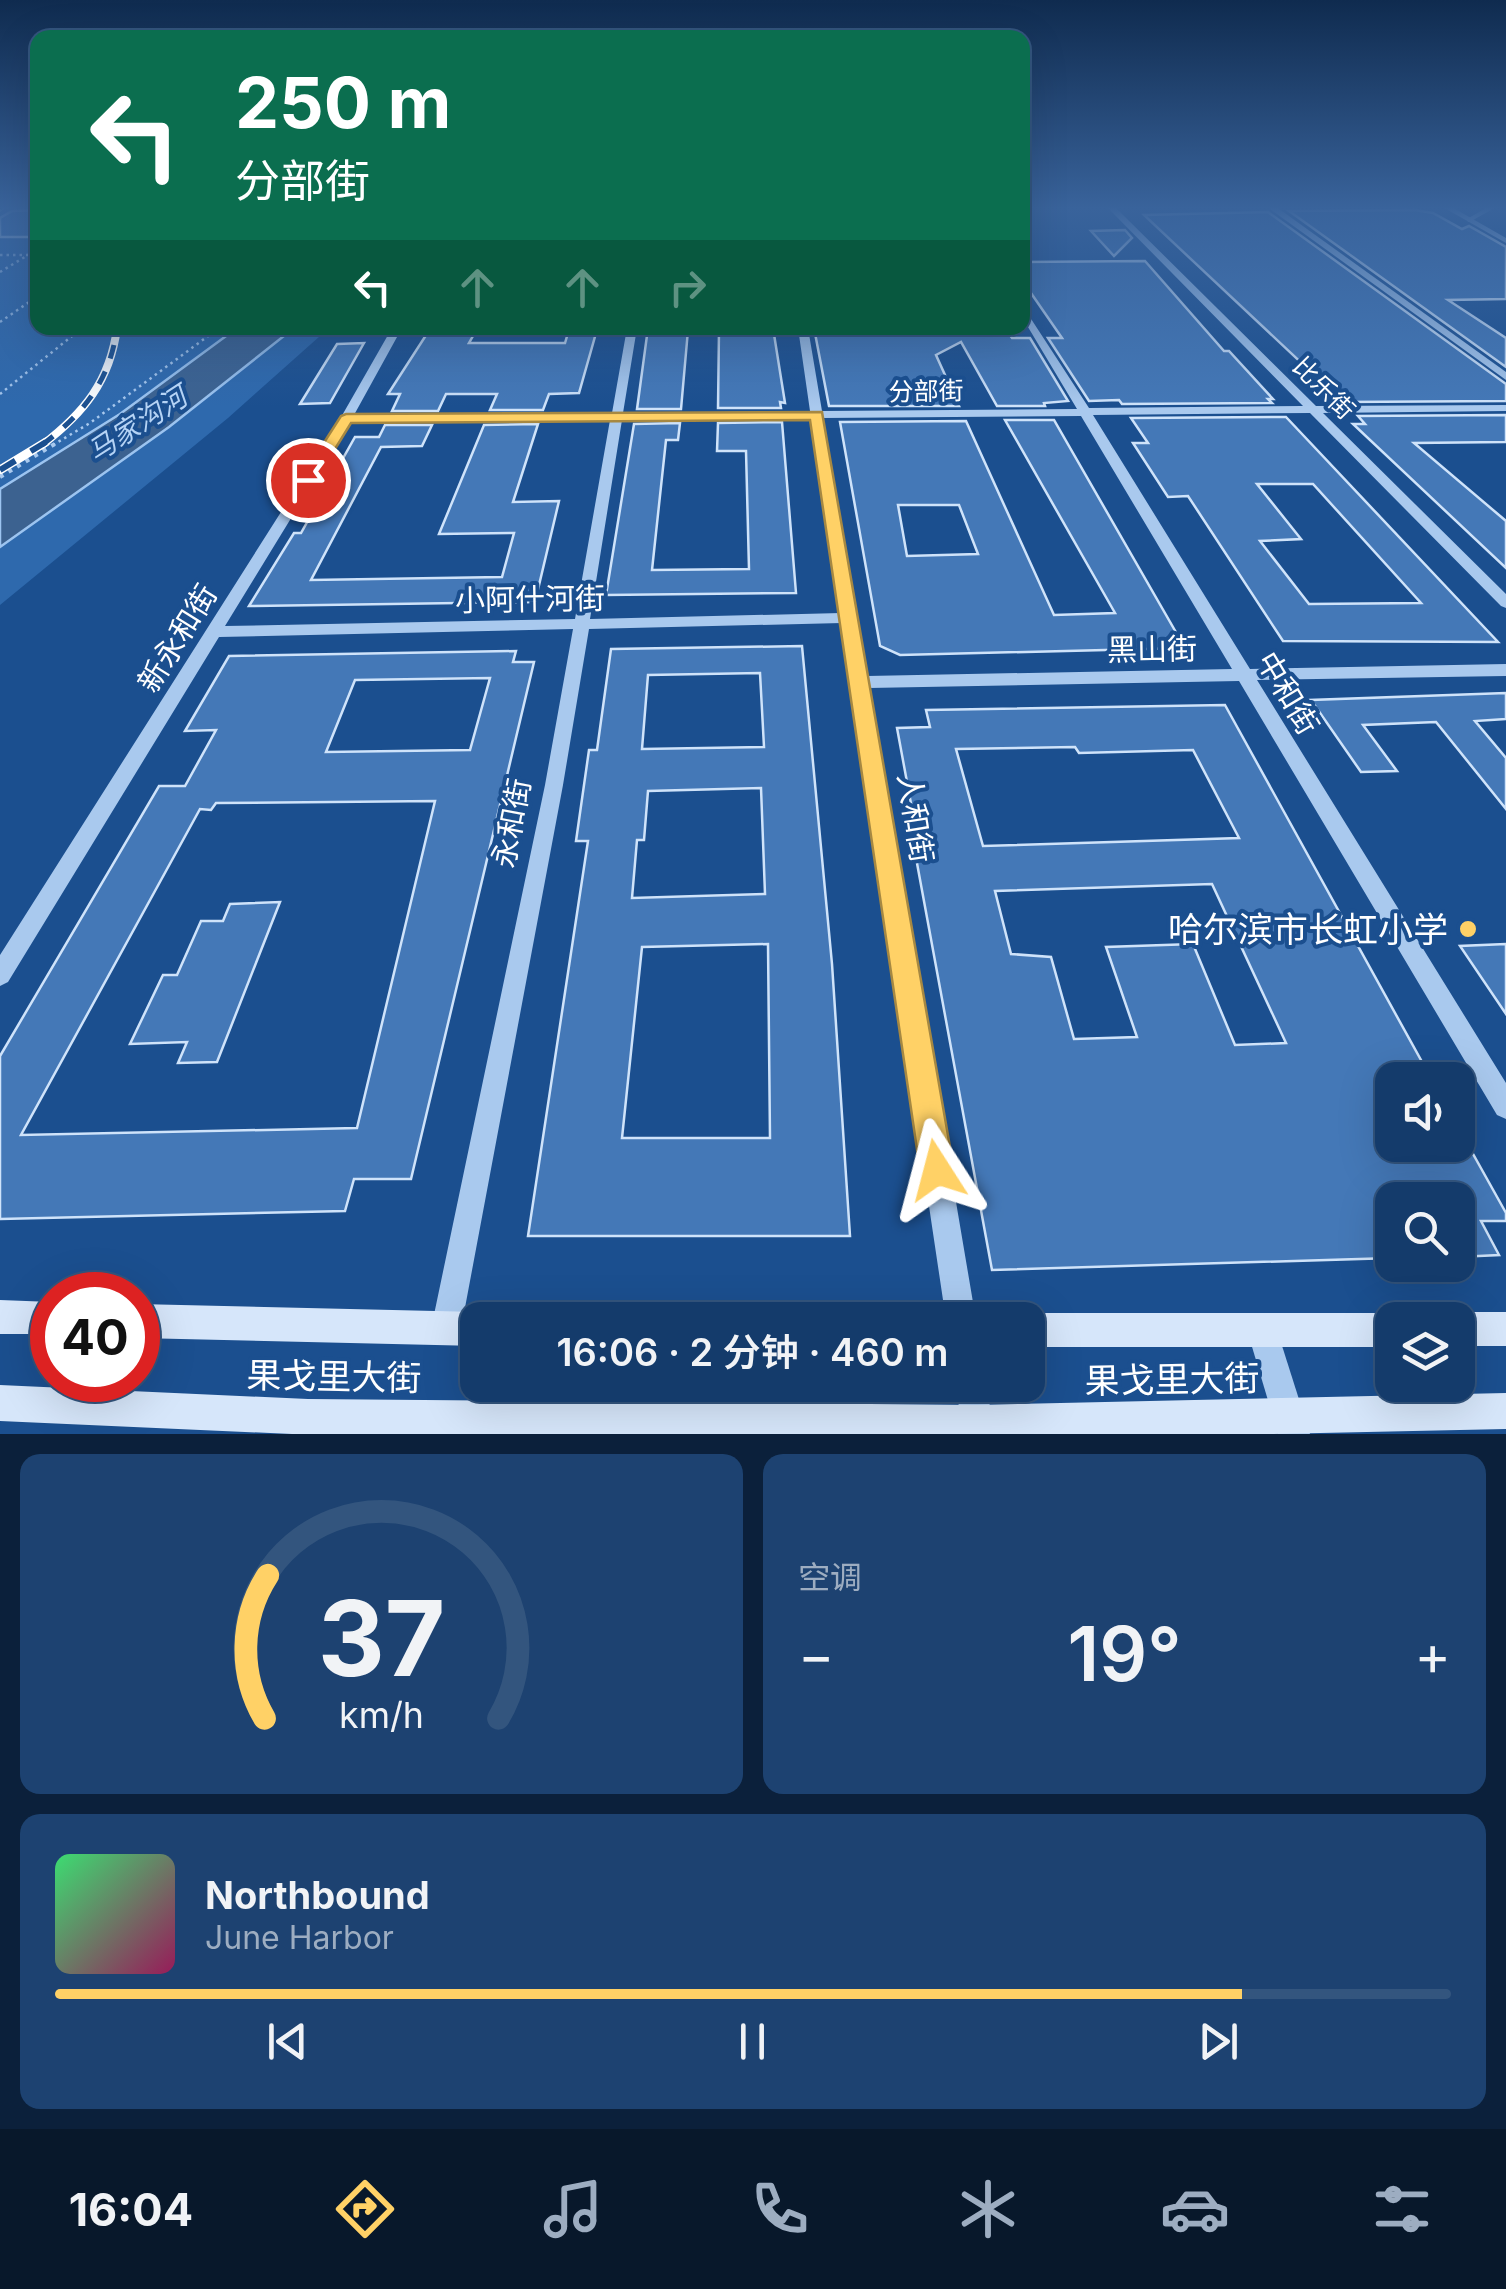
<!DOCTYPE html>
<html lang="zh">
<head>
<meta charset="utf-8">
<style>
	:root { --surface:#143b6b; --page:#1d4271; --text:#f1f3f6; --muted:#9dadc1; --line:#33557e; --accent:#ffd166 }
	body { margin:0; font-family:Inter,"Noto Sans SC",sans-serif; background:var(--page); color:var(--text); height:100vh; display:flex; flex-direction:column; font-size:38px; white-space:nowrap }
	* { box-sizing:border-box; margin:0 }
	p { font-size:32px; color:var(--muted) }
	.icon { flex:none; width:55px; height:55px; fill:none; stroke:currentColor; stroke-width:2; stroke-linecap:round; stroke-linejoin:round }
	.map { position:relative; height:1434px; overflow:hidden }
	.details { display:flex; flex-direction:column; gap:20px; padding:20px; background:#0b203b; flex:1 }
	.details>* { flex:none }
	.hud { position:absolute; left:30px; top:30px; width:1000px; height:305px; border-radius:20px; box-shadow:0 10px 40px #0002,0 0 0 2px var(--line); background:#0b6e4f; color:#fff; overflow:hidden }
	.fabs { position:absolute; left:1375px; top:1062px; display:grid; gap:20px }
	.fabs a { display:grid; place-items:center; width:100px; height:100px; border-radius:20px; background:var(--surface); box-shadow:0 10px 40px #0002,0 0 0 2px var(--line); font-size:50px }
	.speed { position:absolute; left:30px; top:1272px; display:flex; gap:20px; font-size:50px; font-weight:700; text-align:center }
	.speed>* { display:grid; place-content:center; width:130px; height:130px; border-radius:50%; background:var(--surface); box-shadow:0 10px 40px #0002,0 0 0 2px var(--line); line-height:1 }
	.speed .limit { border:15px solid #d22; background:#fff; color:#111 }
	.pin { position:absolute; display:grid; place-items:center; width:85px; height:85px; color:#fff; margin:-42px; border:5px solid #fff; border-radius:50%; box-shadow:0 2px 10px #0007 }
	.me { position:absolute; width:110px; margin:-55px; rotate:351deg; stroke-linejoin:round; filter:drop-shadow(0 0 8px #0008) }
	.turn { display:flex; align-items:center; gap:35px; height:210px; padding:0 40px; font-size:45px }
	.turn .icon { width:130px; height:130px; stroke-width:2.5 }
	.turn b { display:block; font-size:70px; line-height:85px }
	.lanes { display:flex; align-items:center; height:95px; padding:0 40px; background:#0003; justify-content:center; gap:50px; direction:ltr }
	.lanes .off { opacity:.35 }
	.big { font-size:75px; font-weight:600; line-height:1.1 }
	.details .tile { flex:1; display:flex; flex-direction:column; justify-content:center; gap:15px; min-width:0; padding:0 35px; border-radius:20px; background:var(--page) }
	.details .dial { align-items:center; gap:0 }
	.dial svg { height:260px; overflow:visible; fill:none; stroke:var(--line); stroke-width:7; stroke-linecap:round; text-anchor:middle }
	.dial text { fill:var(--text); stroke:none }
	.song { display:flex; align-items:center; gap:30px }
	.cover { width:120px; height:120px; border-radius:15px; background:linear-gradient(135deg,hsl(140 70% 55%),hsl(330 70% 35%)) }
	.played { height:10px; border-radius:5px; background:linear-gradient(90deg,var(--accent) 85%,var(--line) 85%) }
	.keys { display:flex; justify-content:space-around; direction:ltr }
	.heat { display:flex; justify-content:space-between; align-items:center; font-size:55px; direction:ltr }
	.details .tiles { flex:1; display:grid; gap:20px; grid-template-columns:1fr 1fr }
	.tile:last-child { grid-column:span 2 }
	.trip { position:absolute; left:460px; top:1302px; width:585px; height:100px; border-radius:20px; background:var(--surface); box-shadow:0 10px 40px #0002,0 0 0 2px var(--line); font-weight:600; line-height:100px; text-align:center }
	.menu { display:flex; height:160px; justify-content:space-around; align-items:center; background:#08182b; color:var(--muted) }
	.menu .icon { width:70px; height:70px }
	.menu .on { color:var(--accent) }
	.menu b { font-size:45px; color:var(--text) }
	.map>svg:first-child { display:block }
	.green { fill:#2e69ad }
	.water { fill:#3c6290; stroke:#9cc4f0; stroke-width:2.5 }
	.building { fill:#4478b7; stroke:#cfe3fa; stroke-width:2.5; fill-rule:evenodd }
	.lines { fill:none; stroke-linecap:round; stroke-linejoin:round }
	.path-far1 { stroke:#a9c9ee; stroke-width:2.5; stroke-dasharray:2.5 4; stroke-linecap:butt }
	.path { stroke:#a9c9ee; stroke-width:4; stroke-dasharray:4 6; stroke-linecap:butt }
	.service { stroke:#a9c9ee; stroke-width:4 }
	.tertiary { fill:#a9c9ee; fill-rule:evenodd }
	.secondary { fill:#d6e6fa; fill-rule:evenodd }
	.rail-far2-casing { stroke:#fff; stroke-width:5 }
	.rail-far1-casing { stroke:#fff; stroke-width:8 }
	.rail-casing { stroke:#fff; stroke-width:9 }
	.rail-far2 { stroke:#1b4f8f; stroke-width:4; stroke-dasharray:11; stroke-linecap:butt }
	.rail-far1 { stroke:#1b4f8f; stroke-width:5; stroke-dasharray:14; stroke-linecap:butt }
	.rail { stroke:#1b4f8f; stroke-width:6; stroke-dasharray:18; stroke-linecap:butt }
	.route { fill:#ffd166; stroke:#a68842; stroke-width:2.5 }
	.poi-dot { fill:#ffd166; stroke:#1b4f8f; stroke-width:4 }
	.labels { text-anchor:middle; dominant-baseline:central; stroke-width:8; stroke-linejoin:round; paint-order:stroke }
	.far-street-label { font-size:25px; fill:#fff; stroke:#1b4f8f }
	.far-water-label { font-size:28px; font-style:italic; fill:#b5d3f5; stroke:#1b4f8f }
	.street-label { font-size:30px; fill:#fff; stroke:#1b4f8f }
	.near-poi-label { font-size:35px; fill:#fff; stroke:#1b4f8f; text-anchor:end }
	.near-street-label { font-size:35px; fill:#fff; stroke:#1b4f8f }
</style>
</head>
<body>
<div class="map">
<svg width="1506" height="1434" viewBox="0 0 1506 1434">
	<rect width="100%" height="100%" fill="#1b4f8f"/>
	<!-- green -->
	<g class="green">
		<path d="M37,206L38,328H237L120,414L0,489V207Z"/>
		<path d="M294,328H329L228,418L0,605V547L169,428Z"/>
	</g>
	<!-- water -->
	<path class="water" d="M237,328H294L169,427L0,547V489L120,414Z"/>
	<!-- building -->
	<g class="building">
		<path d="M38,210V237H0V218L12,211Z"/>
		<path d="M1415,210L1433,213L1462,229L1469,226L1506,247V299L1448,300L1506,338V367L1289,211Z"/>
		<path d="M1268,212L1506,384V401L1343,402L1144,215Z"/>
		<path d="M1125,230L1132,238L1114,256L1091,231Z"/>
		<path d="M1145,261L1224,351H1229L1273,399H1268L1272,403L1122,404L1119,400L1089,401L1048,338H1062L1022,280V262Z"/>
		<path d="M648,328L688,330L681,409H637Z"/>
		<path d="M773,328L785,403L780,402L781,408H718L719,330Z"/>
		<path d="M814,328H1005L1012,338H1030L1068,401L1044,403L1045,406H997L961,342L936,355L959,406H829Z"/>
		<path d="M430,329H477L469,343H565L568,333H596L579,393L549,394L543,410H490L497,394H446L438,411H392L400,394H388Z"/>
		<path d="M364,343L330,403L300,404L337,344Z"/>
		<path d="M1506,415V442L1414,443L1506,521V568L1353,424H1365L1358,416Z"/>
		<path d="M1286,417L1498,642L1283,641L1188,496L1168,497L1133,443H1148L1131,418ZM1257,484H1313L1421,603L1309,604L1260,541L1301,539Z"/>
		<path d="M1005,420H1054L1185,648L900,655L880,646L840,422L966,421L1054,615L1115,613ZM898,505H959L978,554L907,556Z"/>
		<path d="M782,422L796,593L606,595L634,424L680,423L678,440H666L652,570L749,569L746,451H717L718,423Z"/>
		<path d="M538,424L513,502L559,501L535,602L249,606L294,533H301L355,437H379L385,425H432L422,446L381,447L311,580L502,577L514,533L439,534L484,425Z"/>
		<path d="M802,646L832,964L850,1236H528L588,841H576L589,750H597L611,649ZM760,673L764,747L642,749L648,675ZM761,788L765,894L632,898L637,840H644L648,791ZM768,944L770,1138H622L642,947Z"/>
		<path d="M516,651L513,662H534L411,1179H354L345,1211L0,1219V1056L159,786H185L216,730L185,731L229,656ZM490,678L470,750L326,752L355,680ZM435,801L357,1128L21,1135L200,809L211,810L216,803Z"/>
		<path d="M1506,693V719L1475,721L1506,758V809L1436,722L1363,725L1397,771L1361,772L1311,700Z"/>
		<path d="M1225,705L1432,1080H1392V1145H1468L1506,1213V1221H1481L1499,1255L1458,1257V1200H1392V1258L992,1270L907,809H912L897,728L930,727L926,710ZM1075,747L1079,753L1193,750L1239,838L983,846L956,749ZM1212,884L1286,1043L1235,1045L1193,944L1106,947L1137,1037L1074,1039L1051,957L1011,954L995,891Z"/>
		<path d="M280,902L217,1062L178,1063L187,1042L130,1044L163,975H177L201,921H223L230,904Z"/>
		<path d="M1506,944V1014L1460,946Z"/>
	</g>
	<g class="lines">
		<!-- path-far1 -->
		<g class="path-far1">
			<path d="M0,255H38"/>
			<path d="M0,272L38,249"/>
			<path d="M0,322L38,296"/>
			<path d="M0,394L82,328"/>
			<path d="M53,445L90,423L219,328"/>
		</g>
		<!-- path -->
		<path class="path" d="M0,477L58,442"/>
		<!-- service -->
		<path class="service" d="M1469,220L1494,206"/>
		<!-- tertiary -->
		<g class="tertiary">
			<path d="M1106,206H1114L1316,406L1506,405V411L1323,413L1506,594V608L1501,606L1310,413L1093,415L1250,669L1506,664V676L1257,680L1506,1083V1119L1497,1115L1239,681L869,688L976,1320H946L842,623L589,629L563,785L461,1329L456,1339L446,1344L436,1339L431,1329L545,785L573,629L219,637L8,982L0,986V955L340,419L392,328H402L354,415L612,413L627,328H637L623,413L810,411L798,328H808L822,411L1077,409L1022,317V305L1089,408L1303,406ZM1081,416L1232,669L867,676L823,418ZM811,418L841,613L590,619L622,420ZM610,420L575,619L225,626L350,422Z"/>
			<path d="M1266,206H1275L1506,372V380Z"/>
			<path d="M1441,206H1450L1506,238V243Z"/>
			<path d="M1262,1315L1272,1320L1277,1330L1310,1434H1278L1247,1330L1252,1320Z"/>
			<path d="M956,1385H986L993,1423L988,1434H966L961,1423Z"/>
		</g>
		<!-- secondary -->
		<g class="secondary">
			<path d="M0,1300L52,1302V1334H0Z"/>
			<path d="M138,1304L478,1312L491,1320H478V1346L138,1338Z"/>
			<path d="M1458,1312H1506V1346H1458V1320H1445Z"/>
			<path d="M1028,1313H1392L1405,1320H1392V1347H1028V1320H1015Z"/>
			<path d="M0,1385L308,1399L977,1405L1506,1393V1429L1274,1434H292L0,1421Z"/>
		</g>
		<!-- rail-far2 casing -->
		<g class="rail-far2-casing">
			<path id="rail-far2" d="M0,209L4,206"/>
		</g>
		<!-- rail-far1 casing -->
		<g class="rail-far1-casing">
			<path id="rail-far1" d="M42,445C84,413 110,381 117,328"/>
		</g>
		<!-- rail casing -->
		<g class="rail-casing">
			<path id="rail" d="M0,470L46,442"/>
		</g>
		<!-- rail-far2 -->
		<use href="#rail-far2" class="rail-far2"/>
		<!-- rail-far1 -->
		<use href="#rail-far1" class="rail-far1"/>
		<!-- rail -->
		<use href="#rail" class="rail"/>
	</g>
	<!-- sky -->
	<linearGradient id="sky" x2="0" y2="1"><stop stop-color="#0f2b4f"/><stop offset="0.51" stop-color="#39639b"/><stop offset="1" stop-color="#39639b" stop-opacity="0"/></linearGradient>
	<rect width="1506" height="407" fill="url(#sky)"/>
	<!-- route -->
	<path class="route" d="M822,412L954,1170L949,1182L937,1187L925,1182L920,1170L810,420L351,423L314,483L300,480L341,416L346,414Z"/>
	<!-- markers -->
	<circle class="poi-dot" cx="1468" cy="929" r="10"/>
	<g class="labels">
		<!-- far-street labels -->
		<g class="far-street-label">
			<text transform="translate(1324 388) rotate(45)">比乐街</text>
			<text transform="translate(926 391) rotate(-1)">分部街</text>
		</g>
		<!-- far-water labels -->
		<g class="far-water-label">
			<text transform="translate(137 424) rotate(-33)">马家沟河</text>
		</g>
		<!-- street labels -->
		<g class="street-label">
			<text transform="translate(530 599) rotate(-1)">小阿什河街</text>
			<text transform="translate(177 638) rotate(-58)">新永和街</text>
			<text transform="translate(1152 649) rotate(-1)">黑山街</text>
			<text transform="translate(1288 693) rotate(59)">中和街</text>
			<text transform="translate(916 818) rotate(81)">人和街</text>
			<text transform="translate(511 823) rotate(-79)">永和街</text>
		</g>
		<!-- near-poi labels -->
		<g class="near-poi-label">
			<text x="1448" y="929">哈尔滨市长虹小学</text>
		</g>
		<!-- near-street labels -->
		<g class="near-street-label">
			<text transform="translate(334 1376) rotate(1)">果戈里大街</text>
			<text transform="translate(1172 1379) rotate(-1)">果戈里大街</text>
		</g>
	</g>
</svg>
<div class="fabs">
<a><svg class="icon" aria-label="sound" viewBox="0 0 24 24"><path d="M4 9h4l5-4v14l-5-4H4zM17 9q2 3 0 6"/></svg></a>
<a><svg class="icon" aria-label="search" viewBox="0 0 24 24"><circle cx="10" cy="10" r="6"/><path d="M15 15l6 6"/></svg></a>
<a><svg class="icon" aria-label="layers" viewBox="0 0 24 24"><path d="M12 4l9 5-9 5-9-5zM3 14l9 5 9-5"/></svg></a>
</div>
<div class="speed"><div class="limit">40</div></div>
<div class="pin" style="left:308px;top:480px;background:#d93025"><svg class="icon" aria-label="arrive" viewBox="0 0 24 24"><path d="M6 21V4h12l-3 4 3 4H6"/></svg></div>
<svg class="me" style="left:937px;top:1170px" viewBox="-20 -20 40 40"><path d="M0-17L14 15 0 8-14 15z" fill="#ffd166" stroke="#fff" stroke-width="4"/></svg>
<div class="trip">16:06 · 2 分钟 · 460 m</div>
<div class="hud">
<div class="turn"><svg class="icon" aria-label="left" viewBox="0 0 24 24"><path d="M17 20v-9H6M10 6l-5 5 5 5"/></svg><div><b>250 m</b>分部街</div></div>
<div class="lanes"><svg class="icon" aria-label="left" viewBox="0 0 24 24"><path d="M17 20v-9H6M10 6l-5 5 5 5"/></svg><svg class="icon off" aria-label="ahead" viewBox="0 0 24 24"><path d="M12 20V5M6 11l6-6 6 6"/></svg><svg class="icon off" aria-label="ahead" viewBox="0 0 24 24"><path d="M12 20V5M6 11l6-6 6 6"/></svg><svg class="icon off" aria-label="right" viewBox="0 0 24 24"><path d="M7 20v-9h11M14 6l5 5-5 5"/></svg></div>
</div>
</div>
<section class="details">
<div class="tiles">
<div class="tile dial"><svg viewBox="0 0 100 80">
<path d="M14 69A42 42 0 1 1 86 69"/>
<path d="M14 69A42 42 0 0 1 15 25" stroke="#ffd166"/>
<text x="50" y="56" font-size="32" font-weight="700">37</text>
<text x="50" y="72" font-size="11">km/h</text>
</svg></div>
<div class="tile"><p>空调</p>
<div class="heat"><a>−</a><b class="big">19°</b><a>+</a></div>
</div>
<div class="tile">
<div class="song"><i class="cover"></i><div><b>Northbound</b><p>June Harbor</p></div></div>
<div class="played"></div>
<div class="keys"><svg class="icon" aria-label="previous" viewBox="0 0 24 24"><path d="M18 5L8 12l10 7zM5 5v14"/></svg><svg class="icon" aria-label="pause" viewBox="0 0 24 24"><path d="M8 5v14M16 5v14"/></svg><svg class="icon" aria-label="next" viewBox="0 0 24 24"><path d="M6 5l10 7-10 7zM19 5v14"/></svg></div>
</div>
</div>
</section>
<nav class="menu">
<b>16:04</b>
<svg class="icon on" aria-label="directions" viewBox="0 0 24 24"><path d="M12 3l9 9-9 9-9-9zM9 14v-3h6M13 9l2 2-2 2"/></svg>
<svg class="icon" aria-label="music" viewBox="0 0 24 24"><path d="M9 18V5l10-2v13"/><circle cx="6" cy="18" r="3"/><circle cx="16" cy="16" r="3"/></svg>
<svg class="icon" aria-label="phone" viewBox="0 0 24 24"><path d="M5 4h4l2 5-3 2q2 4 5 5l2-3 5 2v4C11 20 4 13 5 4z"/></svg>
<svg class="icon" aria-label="climate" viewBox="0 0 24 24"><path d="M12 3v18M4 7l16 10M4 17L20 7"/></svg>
<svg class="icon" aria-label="car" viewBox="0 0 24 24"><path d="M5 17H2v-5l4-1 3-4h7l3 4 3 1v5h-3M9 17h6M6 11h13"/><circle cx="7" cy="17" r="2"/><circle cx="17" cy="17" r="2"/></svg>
<svg class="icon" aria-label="filters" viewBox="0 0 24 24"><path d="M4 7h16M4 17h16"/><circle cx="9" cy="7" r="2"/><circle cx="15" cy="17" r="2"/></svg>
</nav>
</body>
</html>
